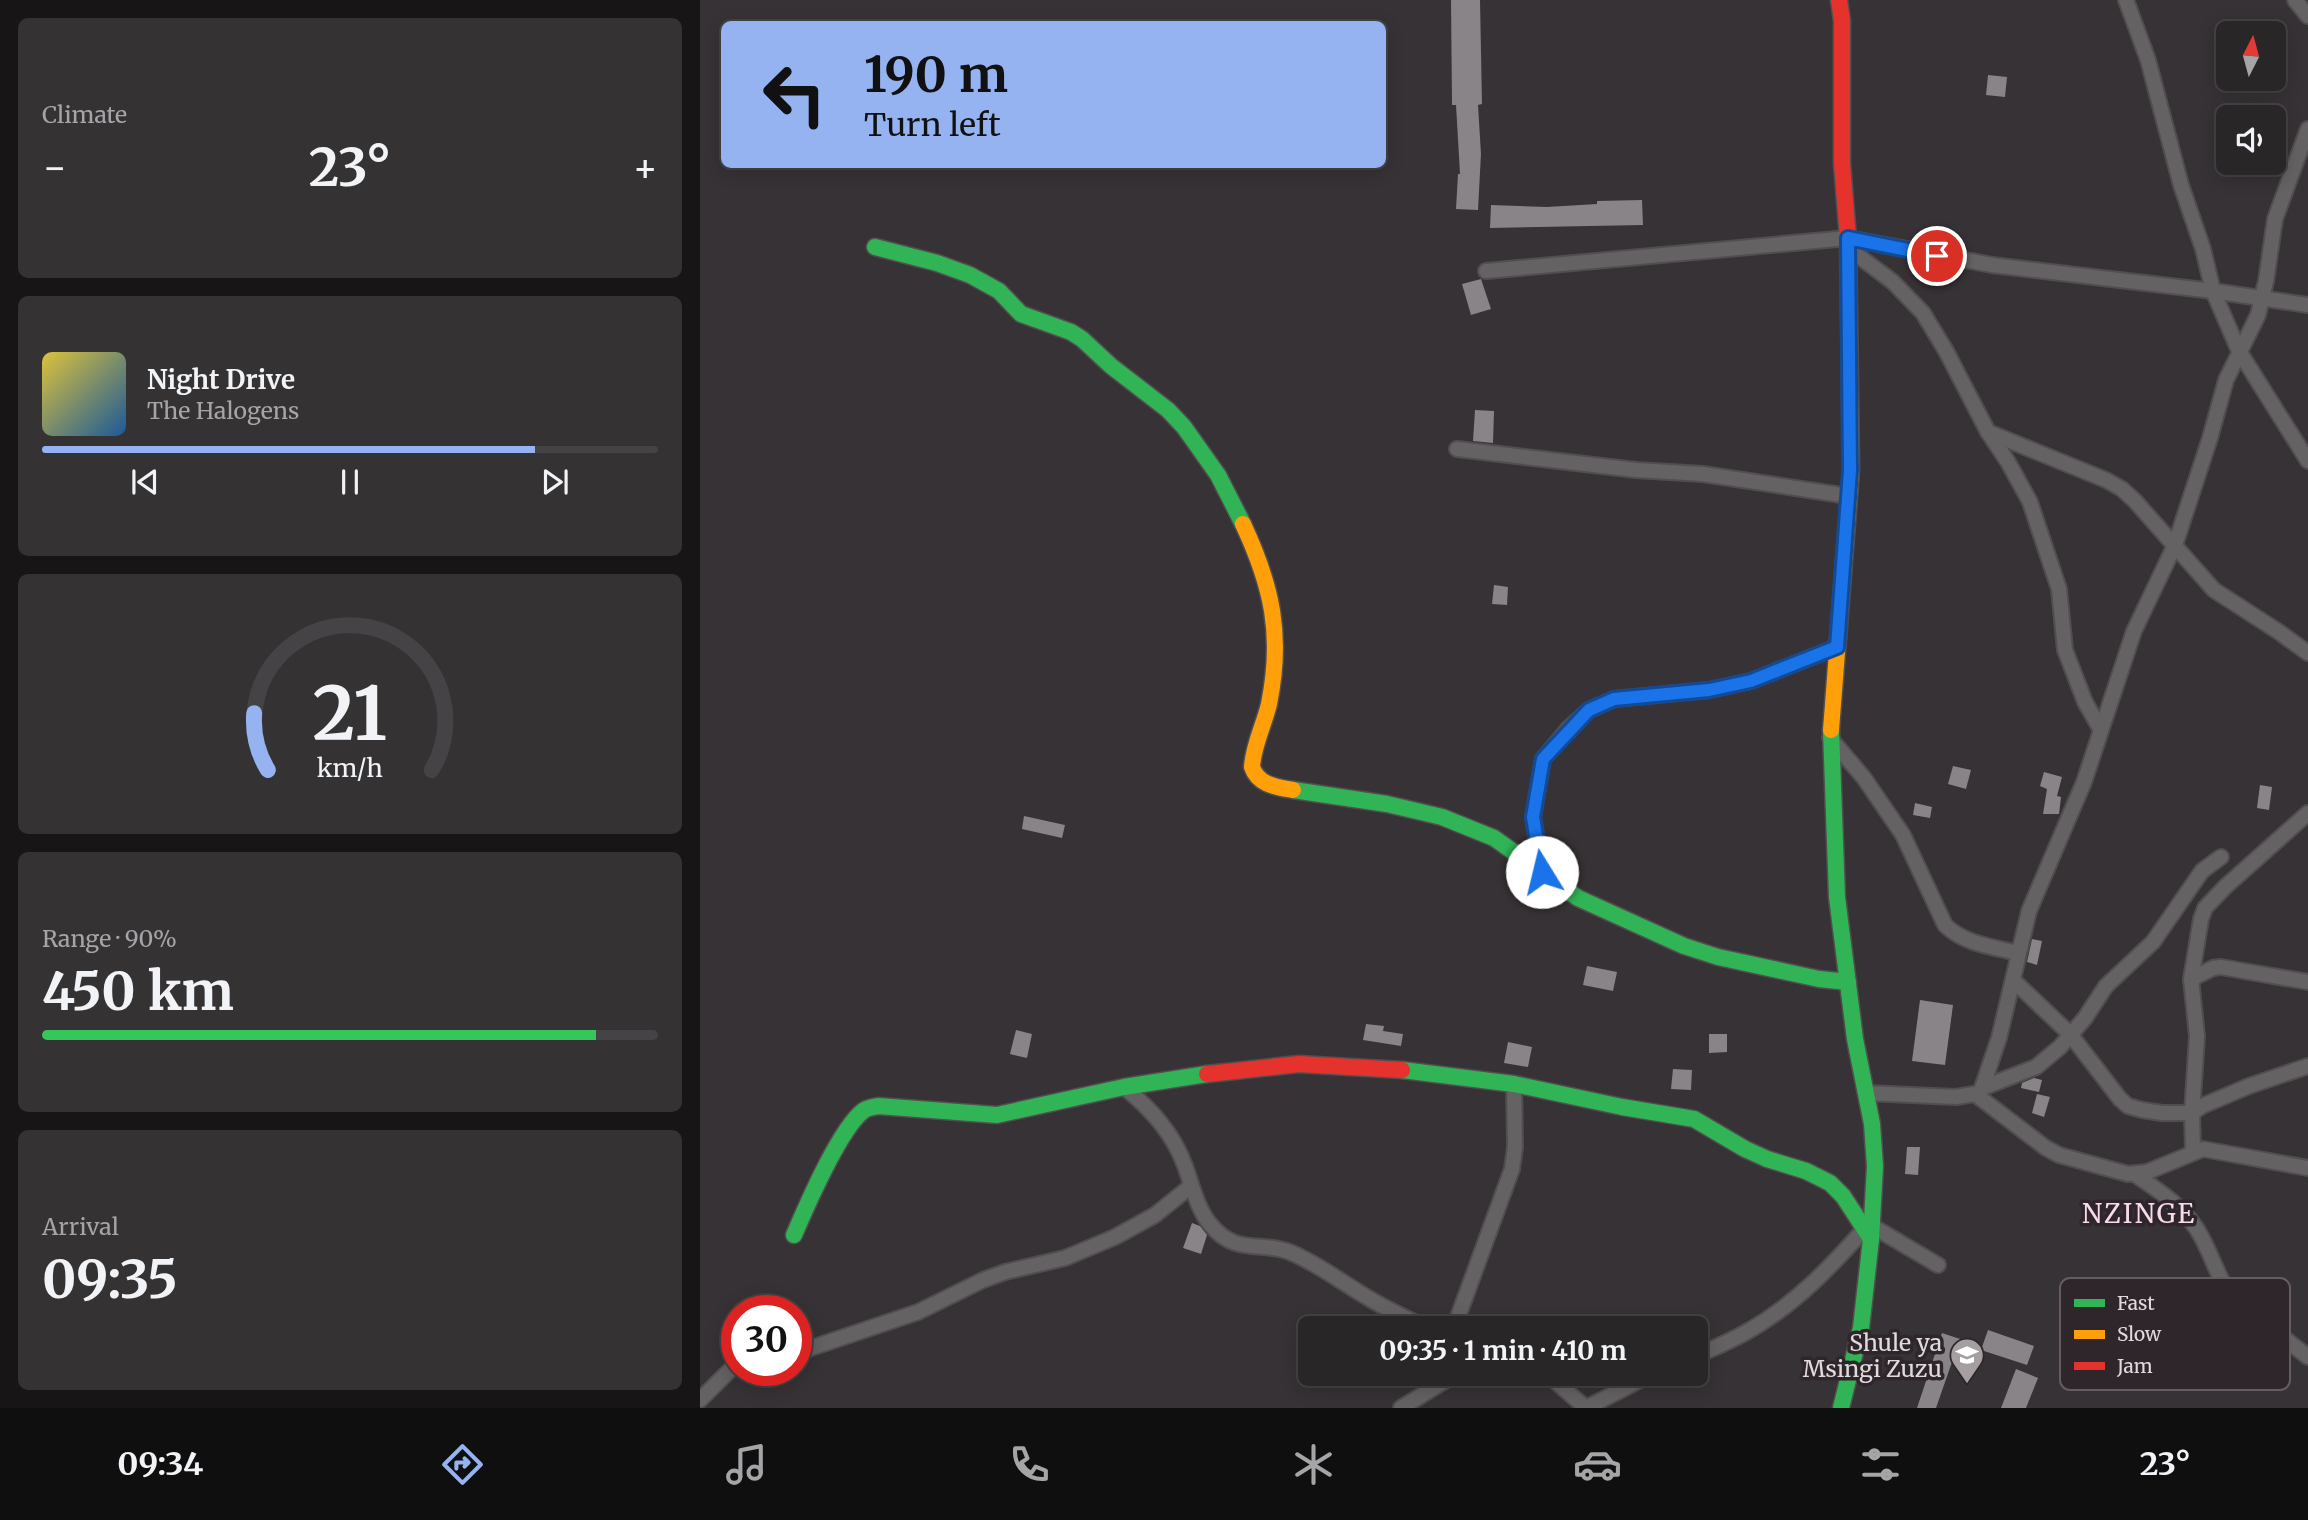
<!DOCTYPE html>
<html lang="en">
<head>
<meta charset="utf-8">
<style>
	:root { --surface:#292628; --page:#353234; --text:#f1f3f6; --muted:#a5a5a8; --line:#454345; --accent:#95b2f1 }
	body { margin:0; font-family:Merriweather,serif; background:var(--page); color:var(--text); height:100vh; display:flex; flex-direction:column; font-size:26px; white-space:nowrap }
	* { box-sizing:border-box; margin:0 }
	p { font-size:23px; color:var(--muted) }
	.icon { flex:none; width:38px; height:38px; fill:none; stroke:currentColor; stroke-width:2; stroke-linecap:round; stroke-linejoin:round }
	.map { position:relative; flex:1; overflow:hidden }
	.details { display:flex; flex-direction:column; gap:18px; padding:18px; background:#171516; width:700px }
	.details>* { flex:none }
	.top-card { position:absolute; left:21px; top:21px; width:665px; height:147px; border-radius:10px; box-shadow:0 4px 18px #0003,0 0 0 2px var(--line); background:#95b2f1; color:#111; overflow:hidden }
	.needle { width:46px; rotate:6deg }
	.fabs { position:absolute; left:1516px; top:21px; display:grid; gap:14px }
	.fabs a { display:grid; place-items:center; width:70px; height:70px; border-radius:10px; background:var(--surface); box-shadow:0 4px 18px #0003,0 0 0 2px var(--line); font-size:35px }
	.speed { position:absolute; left:21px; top:1295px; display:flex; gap:14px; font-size:35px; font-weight:700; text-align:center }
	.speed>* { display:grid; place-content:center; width:91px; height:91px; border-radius:50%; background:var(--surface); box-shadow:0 4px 18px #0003,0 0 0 2px var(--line); line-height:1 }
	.speed .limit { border:10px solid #d22; background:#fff; color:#111 }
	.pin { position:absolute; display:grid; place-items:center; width:60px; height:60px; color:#fff; margin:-30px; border:4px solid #fff; border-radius:50%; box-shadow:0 2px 7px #0007 }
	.me { position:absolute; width:77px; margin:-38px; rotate:351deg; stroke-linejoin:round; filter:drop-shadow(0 0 5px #0008) }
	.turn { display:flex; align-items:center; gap:24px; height:147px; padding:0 28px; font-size:32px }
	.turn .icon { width:91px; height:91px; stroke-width:2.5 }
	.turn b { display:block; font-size:49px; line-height:60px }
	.big { font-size:52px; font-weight:700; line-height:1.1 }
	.details .widget { flex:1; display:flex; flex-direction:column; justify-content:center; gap:10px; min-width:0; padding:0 24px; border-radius:10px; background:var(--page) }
	.details .dial { align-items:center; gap:0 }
	.dial svg { height:182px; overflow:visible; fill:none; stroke:var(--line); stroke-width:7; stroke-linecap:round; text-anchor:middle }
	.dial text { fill:var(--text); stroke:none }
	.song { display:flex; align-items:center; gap:21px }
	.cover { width:84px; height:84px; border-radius:10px; background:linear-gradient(135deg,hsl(50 70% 55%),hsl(210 70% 35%)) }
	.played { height:7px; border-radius:4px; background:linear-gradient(90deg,var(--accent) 80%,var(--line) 80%) }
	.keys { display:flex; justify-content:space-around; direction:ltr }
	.heat { display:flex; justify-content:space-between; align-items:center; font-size:38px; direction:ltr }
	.charge { height:10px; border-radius:5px; background:linear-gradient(90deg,#34c759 90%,var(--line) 0) }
	.trip { position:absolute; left:598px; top:1316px; width:410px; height:70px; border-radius:10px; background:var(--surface); box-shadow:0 4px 18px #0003,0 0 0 2px var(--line); font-weight:700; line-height:70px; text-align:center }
	.tab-bar { display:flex; height:112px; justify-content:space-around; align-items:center; background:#100f10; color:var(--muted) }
	.tab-bar .icon { width:49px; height:49px }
	.tab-bar .on { color:var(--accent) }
	.tab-bar b { font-size:32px; color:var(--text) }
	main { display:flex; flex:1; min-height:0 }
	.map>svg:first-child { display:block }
	.building { fill:#888487 }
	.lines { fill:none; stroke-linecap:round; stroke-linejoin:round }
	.street-casing { stroke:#514e50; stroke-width:18 }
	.fast-casing { stroke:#514e50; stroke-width:19 }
	.slow-casing { stroke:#514e50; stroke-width:19 }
	.jam-casing { stroke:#514e50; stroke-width:19 }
	.street { stroke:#656264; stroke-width:14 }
	.fast { stroke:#30b455; stroke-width:16 }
	.slow { stroke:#ff9f0a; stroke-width:16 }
	.jam { stroke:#e5322d; stroke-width:16 }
	.route-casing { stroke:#114b97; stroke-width:18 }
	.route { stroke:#1a73e8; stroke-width:12 }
	.labels { text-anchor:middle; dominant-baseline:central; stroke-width:7; stroke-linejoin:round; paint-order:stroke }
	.poi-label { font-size:23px; fill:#e0dadd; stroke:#2f262b; text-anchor:end }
	.quarter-label { font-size:26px; letter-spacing:2px; fill:#f7daec; stroke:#2f262b }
	.key { fill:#2f262b; stroke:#645c60; stroke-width:2 }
	.key-label { font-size:19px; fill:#e0dadd }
</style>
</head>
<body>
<main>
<section class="details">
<div class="widget"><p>Climate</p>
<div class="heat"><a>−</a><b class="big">23°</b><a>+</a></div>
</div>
<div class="widget">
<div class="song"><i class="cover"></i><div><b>Night Drive</b><p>The Halogens</p></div></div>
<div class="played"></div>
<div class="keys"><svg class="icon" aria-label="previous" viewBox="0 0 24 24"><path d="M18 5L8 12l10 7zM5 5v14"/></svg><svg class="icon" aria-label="pause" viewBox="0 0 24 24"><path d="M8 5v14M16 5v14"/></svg><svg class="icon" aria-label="next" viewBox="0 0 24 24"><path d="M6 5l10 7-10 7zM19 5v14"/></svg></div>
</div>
<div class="widget dial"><svg viewBox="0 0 100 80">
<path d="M14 69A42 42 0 1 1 86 69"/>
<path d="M14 69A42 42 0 0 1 8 44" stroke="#95b2f1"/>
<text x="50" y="56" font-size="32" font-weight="700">21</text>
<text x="50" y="72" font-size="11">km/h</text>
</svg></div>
<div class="widget"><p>Range · 90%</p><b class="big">450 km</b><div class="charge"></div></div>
<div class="widget"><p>Arrival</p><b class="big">09:35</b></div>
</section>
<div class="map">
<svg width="1608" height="1408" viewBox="0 0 1608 1408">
	<rect width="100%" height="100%" fill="#373235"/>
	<!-- building -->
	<g class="building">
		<path d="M751,0H780L782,104L778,105L781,154L778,210L756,209L758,174H760L756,105H752Z"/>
		<path d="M1288,75L1307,77L1305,97L1286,95Z"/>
		<path d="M942,200L943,225L790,228L791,205L847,207L897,204V201Z"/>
		<path d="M781,279L791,309L771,315L762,284Z"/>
		<path d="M775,410L794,411L793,443L773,441Z"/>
		<path d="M794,585L808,587L807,605L792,604Z"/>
		<path d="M1253,766L1271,770L1266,789L1248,784Z"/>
		<path d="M1344,772L1362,777L1357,796L1361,797L1359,814H1343L1347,789L1340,786Z"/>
		<path d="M1560,785L1572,787L1569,810L1557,808Z"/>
		<path d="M1215,803L1232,807L1230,818L1213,815Z"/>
		<path d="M324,816L365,825L362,838L322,829Z"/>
		<path d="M1332,939L1342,941L1337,965L1327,962Z"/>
		<path d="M887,966L917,972L913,991L883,985Z"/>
		<path d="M1220,1000L1253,1005L1245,1065L1212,1061Z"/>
		<path d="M666,1024L684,1026L683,1031L703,1034L701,1046L663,1040Z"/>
		<path d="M316,1030L332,1034L327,1058L310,1054Z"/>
		<path d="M1009,1034H1027V1052L1009,1053Z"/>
		<path d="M808,1042L832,1047L828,1067L804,1063Z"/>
		<path d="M973,1069L992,1070L991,1090L971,1089Z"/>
		<path d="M1334,1078L1342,1080L1339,1092L1321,1088L1322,1083Z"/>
		<path d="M1337,1094L1350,1097L1344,1117L1332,1113Z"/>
		<path d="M1207,1147H1220L1218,1175L1205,1174Z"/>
		<path d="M492,1223L500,1226L507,1235L501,1254L483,1248Z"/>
		<path d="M1288,1330L1334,1346L1327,1365L1281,1350Z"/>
		<path d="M1242,1333L1260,1339L1236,1408H1217Z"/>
		<path d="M1316,1369L1338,1378L1326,1408H1301Z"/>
	</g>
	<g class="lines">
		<!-- street casing -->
		<g class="street-casing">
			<g id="street">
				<path d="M1426,0L1448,60L1481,185L1503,249L1513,291L1539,351L1608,461"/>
				<path d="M1595,0L1608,16"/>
				<path d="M1148,248L1193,282L1223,313L1246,351L1288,432L1308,462L1330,502L1359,589L1365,650L1385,702L1401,730"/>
				<path d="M786,271L1148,238L1292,265L1513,291L1608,305"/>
				<path d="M1288,432L1406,480L1422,489L1435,501L1514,590L1579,632L1608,653"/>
				<path d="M757,449L936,470L1003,474L1148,496"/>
				<path d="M1130,738L1164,778L1203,835L1245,925C1264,944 1293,947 1318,953"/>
				<path d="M842,872L833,817L843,759L868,729L889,710L914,699L1009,690L1051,681L1137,647"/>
				<path d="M1491,979L1513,968L1521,967L1608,982"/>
				<path d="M1313,980L1370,1034L1420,1099L1428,1106L1442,1110L1462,1113H1492L1502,1106L1549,1086L1608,1066"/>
				<path d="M424,1087C451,1109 473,1133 485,1166C492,1185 497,1208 510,1224C536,1257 563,1240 592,1253C620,1265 644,1284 670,1299C688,1310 708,1319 727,1328"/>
				<path d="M1282,1088L1336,1067L1360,1047L1385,1018L1406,986L1453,942L1502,871L1521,857"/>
				<path d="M1166,1093L1256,1097L1280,1093L1282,1088L1299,1038L1329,911L1384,782L1434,631L1475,545L1510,438L1526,380L1558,315L1566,281L1575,219L1608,129"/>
				<path d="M1275,1094L1346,1148L1359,1155L1428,1174L1447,1172L1503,1149L1608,1168"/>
				<path d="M1493,1151L1492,1113L1497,1036L1491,979L1501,919L1505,908L1525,887L1608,813"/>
				<path d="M1434,1174C1460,1191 1488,1210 1502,1238C1513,1258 1518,1279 1532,1297L1608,1357"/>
				<path d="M1172,1226L1238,1265"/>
				<path d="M754,1328L812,1169L815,1147L814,1084"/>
				<path d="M96,1353L218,1312L283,1280L305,1272L365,1258L415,1237L455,1215L491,1186"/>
				<path d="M996,1356C1014,1348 1033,1340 1050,1330C1095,1304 1131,1267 1165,1228"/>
				<path d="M847,1374L886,1408"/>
				<path d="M0,1400L37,1363"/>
				<path d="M701,1408L756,1374"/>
				<path d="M886,1408L952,1374"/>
			</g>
		</g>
		<!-- fast casing -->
		<g class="fast-casing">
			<g id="fast">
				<path d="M175,247L237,263L270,275L299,291L321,314L371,332L382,339L411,366L468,410L484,427L518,475L543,524"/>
				<path d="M1131,730L1137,897L1155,1039L1172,1124L1175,1166L1171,1239L1161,1328L1141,1408"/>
				<path d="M593,790L687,804L742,817L794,838L878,898L984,946L1018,957L1119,979L1148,982"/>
				<path d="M702,1070L814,1084L922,1107L994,1119L1045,1149L1067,1159L1106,1171L1130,1183L1143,1196L1171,1239"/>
				<path d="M94,1235C107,1205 139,1130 163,1111C166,1108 173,1107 178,1106L297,1115L424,1087L507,1074"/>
			</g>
		</g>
		<!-- slow casing -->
		<g class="slow-casing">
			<g id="slow">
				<path d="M543,524C572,586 583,635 569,704C564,725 553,746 552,767C558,785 576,787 593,790"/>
				<path d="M1131,730L1151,471L1149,306"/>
			</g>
		</g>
		<!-- jam casing -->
		<g class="jam-casing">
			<g id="jam">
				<path d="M1139,0L1142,21V164L1148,238L1149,306"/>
				<path d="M507,1074L599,1064L702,1070"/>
			</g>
		</g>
		<!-- street -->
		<use href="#street" class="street"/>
		<!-- fast -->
		<use href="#fast" class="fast"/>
		<!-- slow -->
		<use href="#slow" class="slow"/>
		<!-- jam -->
		<use href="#jam" class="jam"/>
	</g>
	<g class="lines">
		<!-- route casing -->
		<g class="route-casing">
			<path id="route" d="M842,872L833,817L843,759L889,710L914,699L1009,690L1051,681L1137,647L1150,471L1148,238L1237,256"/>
		</g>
		<!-- route -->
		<use href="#route" class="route"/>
	</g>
	<!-- icons -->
	<defs>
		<g id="school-pin" transform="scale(1.75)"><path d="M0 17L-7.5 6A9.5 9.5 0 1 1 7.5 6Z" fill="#a59fa2" stroke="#2f262b"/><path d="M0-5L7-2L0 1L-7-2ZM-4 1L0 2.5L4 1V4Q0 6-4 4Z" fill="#fff"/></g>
	</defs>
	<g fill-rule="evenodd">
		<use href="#school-pin" x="1267" y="1355"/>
	</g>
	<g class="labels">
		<!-- poi labels -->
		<g class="poi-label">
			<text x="1242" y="1342">Shule ya<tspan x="1242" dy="26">Msingi Zuzu</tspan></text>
		</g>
		<!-- quarter labels -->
		<g class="quarter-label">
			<text x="1439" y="1213">NZINGE</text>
		</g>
	</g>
	<!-- legend -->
	<rect x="1360" y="1278" width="230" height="112" rx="10" class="key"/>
	<rect x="1374" y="1299" width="31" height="8" fill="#30b455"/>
	<rect x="1374" y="1330" width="31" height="9" fill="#ff9f0a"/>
	<rect x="1374" y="1362" width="31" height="8" fill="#e5322d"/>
	<g class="key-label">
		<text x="1417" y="1310">Fast</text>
		<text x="1417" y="1341">Slow</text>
		<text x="1417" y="1373">Jam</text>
	</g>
</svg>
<div class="fabs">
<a><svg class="needle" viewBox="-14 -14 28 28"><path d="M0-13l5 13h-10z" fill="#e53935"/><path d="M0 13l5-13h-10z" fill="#a5a5a8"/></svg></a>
<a><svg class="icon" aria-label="sound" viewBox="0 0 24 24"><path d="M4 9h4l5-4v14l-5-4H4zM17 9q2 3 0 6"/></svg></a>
</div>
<div class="speed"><div class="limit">30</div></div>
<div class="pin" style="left:1237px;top:256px;background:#d93025"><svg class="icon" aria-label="arrive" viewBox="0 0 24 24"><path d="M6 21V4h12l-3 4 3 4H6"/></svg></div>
<svg class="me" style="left:842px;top:872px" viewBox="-20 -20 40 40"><circle r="19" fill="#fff"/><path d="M0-13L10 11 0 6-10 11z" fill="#1a73e8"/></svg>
<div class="trip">09:35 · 1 min · 410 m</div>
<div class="top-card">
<div class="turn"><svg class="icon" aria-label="left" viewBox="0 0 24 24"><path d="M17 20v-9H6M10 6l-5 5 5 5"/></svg><div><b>190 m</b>Turn left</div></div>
</div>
</div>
</main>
<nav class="tab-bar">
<b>09:34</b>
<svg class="icon on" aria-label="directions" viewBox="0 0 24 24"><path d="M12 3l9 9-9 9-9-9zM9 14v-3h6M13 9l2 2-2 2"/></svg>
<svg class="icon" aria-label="music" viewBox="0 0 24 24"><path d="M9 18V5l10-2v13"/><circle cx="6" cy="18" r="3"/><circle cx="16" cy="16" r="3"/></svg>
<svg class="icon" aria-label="phone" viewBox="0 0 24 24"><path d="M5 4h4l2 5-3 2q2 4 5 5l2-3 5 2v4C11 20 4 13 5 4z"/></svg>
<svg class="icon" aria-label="climate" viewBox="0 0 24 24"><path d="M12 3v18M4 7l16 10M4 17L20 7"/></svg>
<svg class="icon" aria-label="car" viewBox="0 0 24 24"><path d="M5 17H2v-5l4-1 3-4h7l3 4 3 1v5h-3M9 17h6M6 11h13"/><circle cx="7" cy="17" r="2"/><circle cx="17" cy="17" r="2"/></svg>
<svg class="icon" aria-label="filters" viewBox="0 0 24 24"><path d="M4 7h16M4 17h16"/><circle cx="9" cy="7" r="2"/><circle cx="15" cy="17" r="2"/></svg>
<b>23°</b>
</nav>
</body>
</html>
